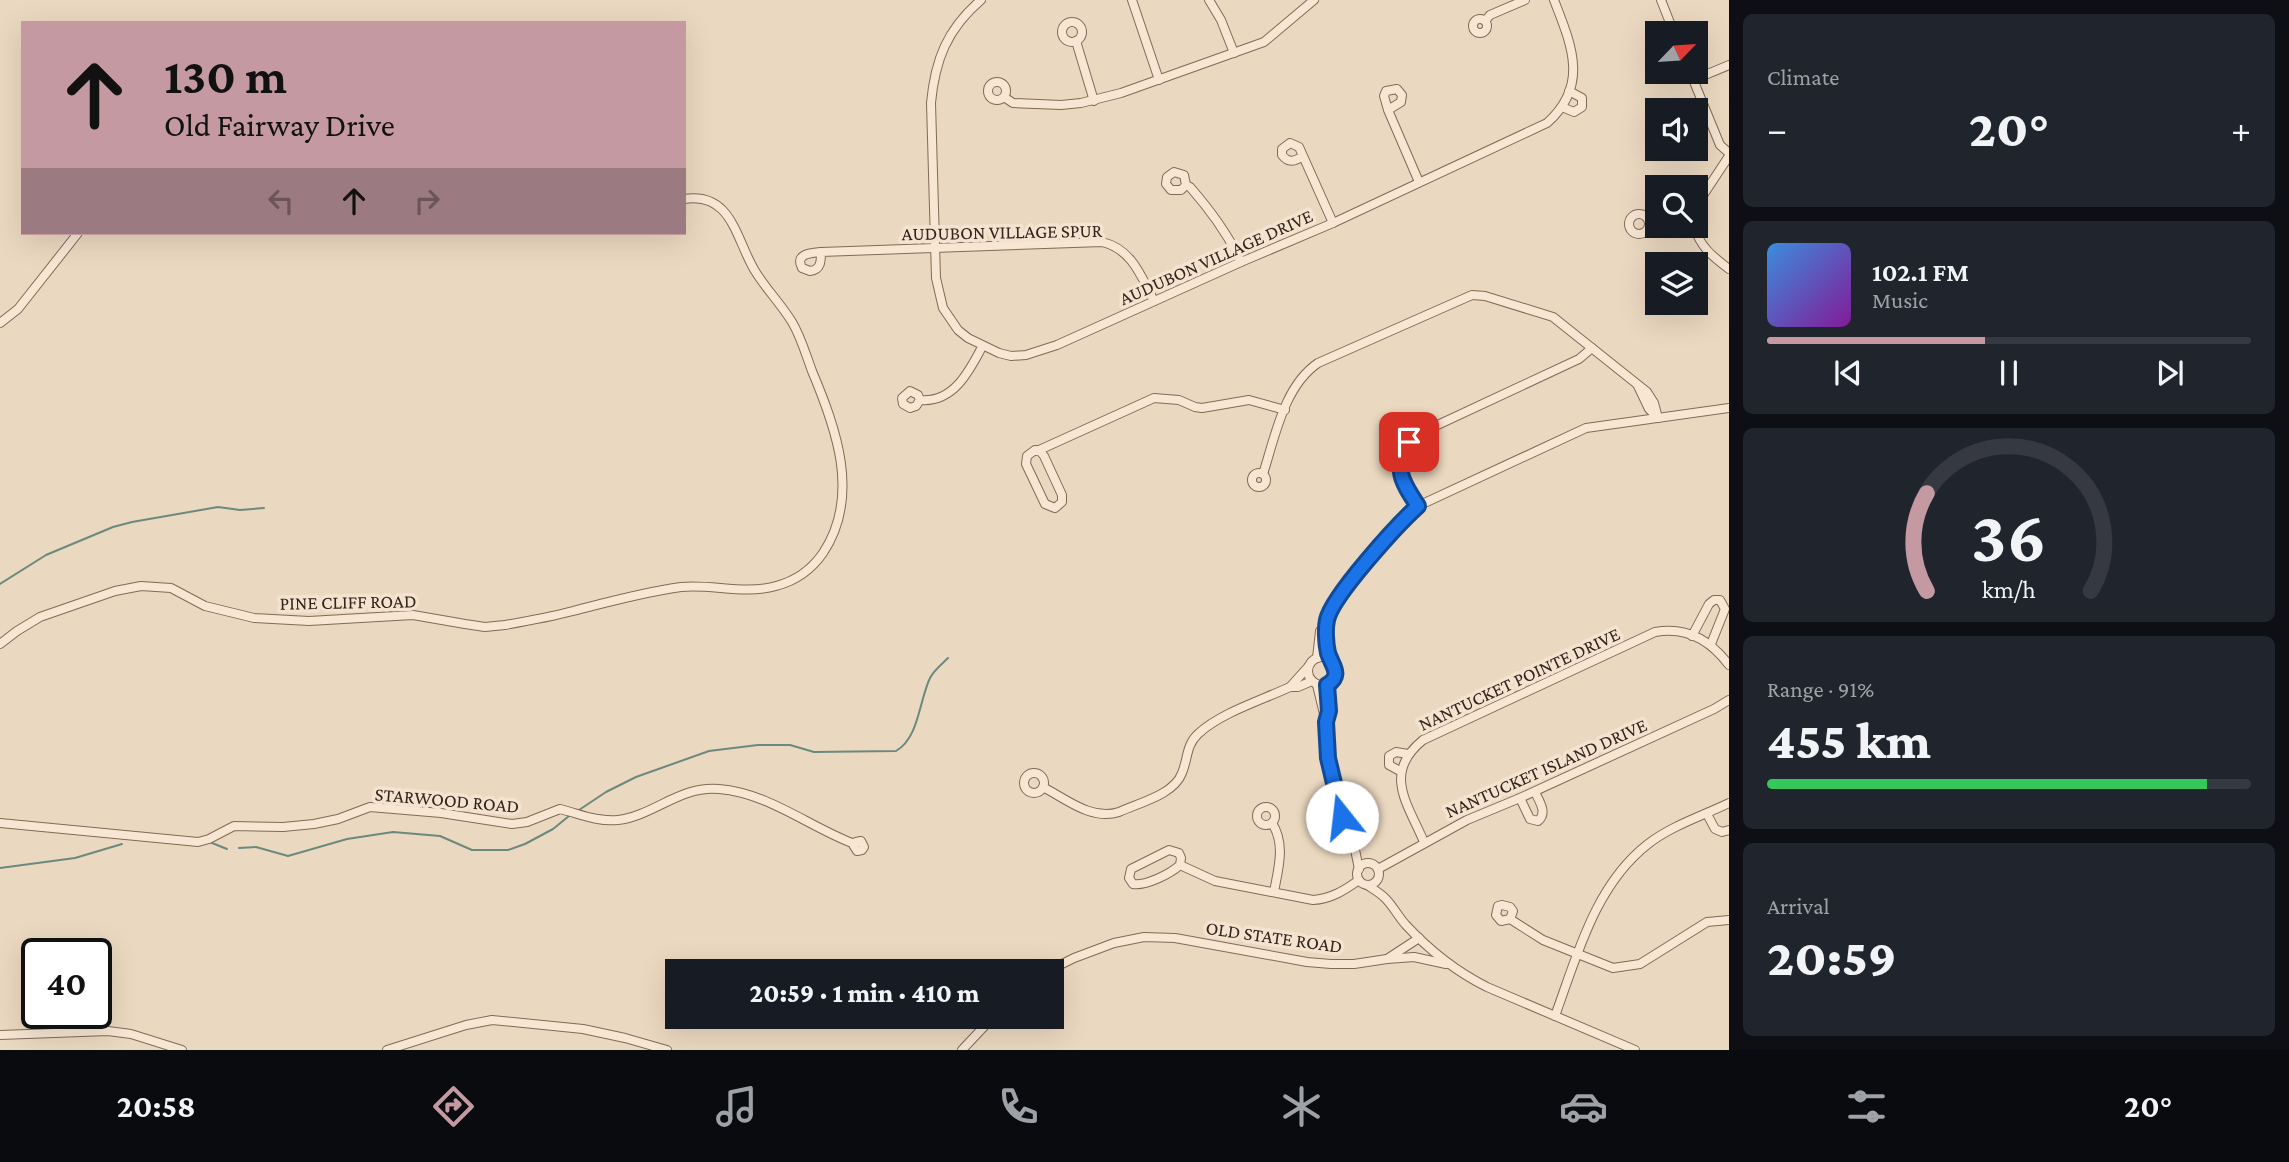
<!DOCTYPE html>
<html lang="en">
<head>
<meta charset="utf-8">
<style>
	:root { --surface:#171b24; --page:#20242c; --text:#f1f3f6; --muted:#9ea1a6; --line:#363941; --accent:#c499a2 }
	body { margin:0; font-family:"Crimson Pro",serif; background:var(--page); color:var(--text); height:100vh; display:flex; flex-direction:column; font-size:26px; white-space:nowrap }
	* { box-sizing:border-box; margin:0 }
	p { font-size:23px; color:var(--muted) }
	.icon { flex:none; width:38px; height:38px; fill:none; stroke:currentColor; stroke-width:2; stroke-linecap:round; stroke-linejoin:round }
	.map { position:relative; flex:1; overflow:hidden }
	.side { display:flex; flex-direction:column; gap:14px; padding:14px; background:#0d0f14; width:560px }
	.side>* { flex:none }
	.hud { position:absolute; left:21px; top:21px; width:665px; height:214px; border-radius:0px; box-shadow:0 7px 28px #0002; background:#c499a2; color:#111; overflow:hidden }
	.needle { width:46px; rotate:65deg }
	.controls { position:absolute; left:1645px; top:21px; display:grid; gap:14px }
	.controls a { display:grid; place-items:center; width:63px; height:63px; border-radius:0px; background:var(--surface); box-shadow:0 7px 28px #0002; font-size:35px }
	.speed { position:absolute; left:21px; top:938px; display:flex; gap:14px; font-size:35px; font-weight:700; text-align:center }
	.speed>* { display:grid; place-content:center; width:91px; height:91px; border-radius:50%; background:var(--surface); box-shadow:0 7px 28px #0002; line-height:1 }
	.speed .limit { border:4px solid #111; border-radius:10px; background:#fff; color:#111 }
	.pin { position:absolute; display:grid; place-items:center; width:60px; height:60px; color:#fff; margin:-30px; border-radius:14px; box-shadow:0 4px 10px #0006 }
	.me { position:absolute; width:77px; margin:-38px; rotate:344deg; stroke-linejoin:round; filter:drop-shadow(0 0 5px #0008) }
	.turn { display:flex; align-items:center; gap:24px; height:147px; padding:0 28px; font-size:32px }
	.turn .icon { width:91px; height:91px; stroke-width:2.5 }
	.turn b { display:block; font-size:49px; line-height:60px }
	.lanes { display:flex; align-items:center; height:66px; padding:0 28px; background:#0003; justify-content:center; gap:35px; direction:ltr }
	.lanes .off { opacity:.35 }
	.big { font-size:52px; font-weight:800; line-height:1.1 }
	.side .widget { flex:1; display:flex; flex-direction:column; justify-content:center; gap:10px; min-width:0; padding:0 24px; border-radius:10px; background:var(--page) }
	.side .dial { align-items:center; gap:0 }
	.dial svg { height:182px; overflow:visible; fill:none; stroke:var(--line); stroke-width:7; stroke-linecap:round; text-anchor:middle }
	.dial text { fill:var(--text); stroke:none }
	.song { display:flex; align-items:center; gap:21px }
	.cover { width:84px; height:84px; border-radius:10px; background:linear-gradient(135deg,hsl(210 70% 55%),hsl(290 70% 35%)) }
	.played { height:7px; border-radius:4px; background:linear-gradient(90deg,var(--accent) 45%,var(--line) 45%) }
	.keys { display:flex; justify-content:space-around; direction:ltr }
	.heat { display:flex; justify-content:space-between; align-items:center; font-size:38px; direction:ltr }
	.charge { height:10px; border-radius:5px; background:linear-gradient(90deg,#34c759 91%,var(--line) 0) }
	.trip { position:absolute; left:665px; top:959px; width:399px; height:70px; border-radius:0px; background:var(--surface); box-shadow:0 7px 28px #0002; font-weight:800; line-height:70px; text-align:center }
	.dock { display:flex; height:112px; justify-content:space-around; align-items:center; background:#090b0e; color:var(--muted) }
	.dock .icon { width:49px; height:49px }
	.dock .active { color:var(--accent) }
	.dock b { font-size:32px; color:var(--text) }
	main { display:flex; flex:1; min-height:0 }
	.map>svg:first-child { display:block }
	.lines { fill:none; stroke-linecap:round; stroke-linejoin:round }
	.stream { stroke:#6b8a7e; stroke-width:2 }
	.minor-casing { stroke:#836959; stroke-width:10 }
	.minor { stroke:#f6e6d2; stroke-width:8 }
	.route-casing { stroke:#114b97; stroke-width:18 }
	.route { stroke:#1a73e8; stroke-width:12 }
	.labels { text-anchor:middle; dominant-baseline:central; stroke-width:7; stroke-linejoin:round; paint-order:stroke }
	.street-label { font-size:19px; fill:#33241d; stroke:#f3e3cf }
</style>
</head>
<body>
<main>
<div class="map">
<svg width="1729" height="1050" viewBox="0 0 1729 1050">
	<rect width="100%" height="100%" fill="#ebd8c0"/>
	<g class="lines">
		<!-- stream -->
		<g class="stream">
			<path d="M0,584L46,555L113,527L132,522L218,507L240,510L264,508"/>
			<path d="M579,810L606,792L636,777L709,751L758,745H790L814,752L896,751C919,738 919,701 930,678C934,670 942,664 948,658"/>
			<path d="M212,843L227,849"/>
			<path d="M239,848L256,847L288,856L347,839L393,832L440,836L472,850H508L525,844L553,829L569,816"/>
			<path d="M0,868L75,858L122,844"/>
		</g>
		<!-- minor casing -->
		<g class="minor-casing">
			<g id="minor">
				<path d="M981,0C947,29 935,60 931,103L936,278L943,308L958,330L968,338L999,353L1011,356L1026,355L1057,345L1241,262L1333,223L1547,123C1590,85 1571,44 1554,0"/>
				<path d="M1132,0L1159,80"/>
				<path d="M1209,0L1221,20L1234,53"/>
				<path d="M1661,0L1674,33"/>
				<circle cx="1480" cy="26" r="7"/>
				<path d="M1485,21L1490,15L1525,0"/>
				<circle cx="1072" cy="32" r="10"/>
				<path d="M1076,41L1094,101"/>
				<path d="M1690,72L1720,145L1729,153"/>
				<path d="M1693,80L1729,65"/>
				<circle cx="997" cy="91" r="9"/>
				<path d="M1004,97L1013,103L1061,105L1081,103L1121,93L1264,42L1314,0"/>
				<path d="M1562,107L1574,112L1582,107V98L1569,91"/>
				<path d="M1388,110L1401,102L1402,95L1397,89L1386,91L1384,96L1388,110L1419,182"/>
				<path d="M1303,156C1295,161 1289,164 1282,155V149L1290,143L1299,147L1333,223"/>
				<path d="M1186,185L1181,190H1171L1166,184L1167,177L1174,172L1184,175L1186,185L1190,187C1211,211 1228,234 1241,262"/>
				<path d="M1696,206L1729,156"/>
				<circle cx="1639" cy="224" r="10"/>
				<path d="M1694,226C1700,247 1712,256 1729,269"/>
				<path d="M821,252C821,261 821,270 810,271L802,268C795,254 810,253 821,252L1102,242C1132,249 1141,276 1154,301"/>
				<path d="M0,323L18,309L78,233"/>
				<path d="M1638,386L1649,409L1656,416"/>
				<path d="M920,400L916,406L910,408L903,404L902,398L910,391L918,395L920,400C953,403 969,372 982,347"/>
				<path d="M1035,450L1040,451L1044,456L1062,495V502L1055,508L1045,504L1026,464L1027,456Z"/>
				<path d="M1037,451L1154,398L1179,400L1195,407L1202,408L1249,400L1285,410"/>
				<circle cx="1259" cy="480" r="7"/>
				<path d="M1263,474C1275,437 1284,386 1318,363L1472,295L1485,296L1553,317L1647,392L1654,403L1658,418"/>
				<path d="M1418,506C1402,481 1390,462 1414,436L1579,359L1592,348"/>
				<path d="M1326,624V642L1331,659"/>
				<path d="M1692,636L1709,604L1714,600H1720L1725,609L1711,644"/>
				<path d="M0,644L17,631L40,617L115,591L141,586L171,588L205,606L254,618L309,621L413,615L465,624L485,627L505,625C528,621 550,617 573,611C608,602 644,592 681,587C713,584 745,595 776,586C795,581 812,569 823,553C861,496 836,428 812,371C806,355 801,337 792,322C781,304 766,289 755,271C736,240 732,191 684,199"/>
				<circle cx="1322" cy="671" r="14"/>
				<path d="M1317,658L1320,631L1326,624L1338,597L1404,519L1418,506L1586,428L1729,408"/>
				<path d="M1317,685L1326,722L1332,780L1342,817L1354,845L1359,869"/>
				<path d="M1290,687L1308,667"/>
				<path d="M1326,722L1329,711L1327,685"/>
				<path d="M1400,771L1389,765V756L1396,752L1408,754"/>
				<circle cx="1034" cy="783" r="10"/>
				<path d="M1043,787C1066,799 1092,821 1119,812C1138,803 1174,795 1182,773C1188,759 1186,745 1198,734C1220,713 1262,700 1290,687H1298L1312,681"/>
				<path d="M1520,798L1530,819L1538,821C1548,813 1539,801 1535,792"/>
				<circle cx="1266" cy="816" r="9"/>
				<path d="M1707,814L1715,829L1722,832L1729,830"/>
				<path d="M0,823L198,842L209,839L234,826L283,827L314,824L338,819L370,807L441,813L512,824L527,822L560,809C580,814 597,822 618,820C653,816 681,785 719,789C768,793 808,826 852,843L857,851L862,850L864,847L861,841L856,842L854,845"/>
				<path d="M1272,823C1286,845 1278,869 1274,892"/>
				<path d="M1424,842C1408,804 1382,773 1423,740L1655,632C1687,626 1711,641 1729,665"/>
				<circle cx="1368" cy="874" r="11"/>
				<path d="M1180,865L1181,858L1179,853L1169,850L1131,869L1129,878L1133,884C1146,886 1170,874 1180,865L1215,881L1313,900C1331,899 1345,890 1359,880"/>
				<path d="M1378,869L1467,820L1520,798L1714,709L1729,700"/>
				<path d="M1367,885C1373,889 1380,893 1385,898C1393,906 1398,916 1405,924C1429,950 1455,971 1487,987L1635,1050"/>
				<path d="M1510,919L1513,911L1510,907L1502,905L1498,906L1496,915L1501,921L1510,919L1543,940L1613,968L1640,964L1707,922L1729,920"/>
				<path d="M1387,959L1414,957L1446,964"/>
				<path d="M1048,971L1074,958L1114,943L1144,937L1175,938L1307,962L1331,964H1354L1387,959L1419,938"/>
				<path d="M1555,1016C1577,956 1595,885 1648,844C1671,826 1702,816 1729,803"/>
				<path d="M0,1035L108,1031L131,1034L182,1050"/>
				<path d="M387,1050L466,1025L492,1020L583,1029L625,1038L667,1050"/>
				<path d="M962,1050L993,1017"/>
			</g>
		</g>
		<!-- minor -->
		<use href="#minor" class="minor"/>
	</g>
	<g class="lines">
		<!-- route casing -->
		<g class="route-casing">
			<path id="route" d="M1342,817L1328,758L1326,722L1329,711L1327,685C1343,675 1332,666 1328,653C1326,644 1325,629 1327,620C1332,596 1398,524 1418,506C1402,482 1393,469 1409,442"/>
		</g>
		<!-- route -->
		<use href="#route" class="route"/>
	</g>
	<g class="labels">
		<!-- street labels -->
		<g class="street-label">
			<text transform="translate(1002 232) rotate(-1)">AUDUBON VILLAGE SPUR</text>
			<text transform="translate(1216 257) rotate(-24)">AUDUBON VILLAGE DRIVE</text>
			<text transform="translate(348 602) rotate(-1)">PINE CLIFF ROAD</text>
			<text transform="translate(1519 679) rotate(-25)">NANTUCKET POINTE DRIVE</text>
			<text transform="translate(1546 768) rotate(-24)">NANTUCKET ISLAND DRIVE</text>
			<text transform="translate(447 800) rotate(5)">STARWOOD ROAD</text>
			<text transform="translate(1274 937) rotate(8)">OLD STATE ROAD</text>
		</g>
	</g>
</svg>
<div class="controls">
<a><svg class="needle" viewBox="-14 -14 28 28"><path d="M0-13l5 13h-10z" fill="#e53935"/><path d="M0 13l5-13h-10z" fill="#9ea1a6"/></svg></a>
<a><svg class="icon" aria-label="sound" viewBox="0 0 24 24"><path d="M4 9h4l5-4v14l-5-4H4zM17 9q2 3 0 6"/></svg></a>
<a><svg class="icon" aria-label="search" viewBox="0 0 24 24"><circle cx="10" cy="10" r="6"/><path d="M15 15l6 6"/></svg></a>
<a><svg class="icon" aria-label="layers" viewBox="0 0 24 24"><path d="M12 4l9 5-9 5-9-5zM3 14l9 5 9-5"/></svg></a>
</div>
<div class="speed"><div class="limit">40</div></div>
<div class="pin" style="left:1409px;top:442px;background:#d93025"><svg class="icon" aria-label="arrive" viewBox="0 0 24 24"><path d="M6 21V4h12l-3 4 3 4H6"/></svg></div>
<svg class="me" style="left:1342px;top:817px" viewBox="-20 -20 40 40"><circle r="19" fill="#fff"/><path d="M0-13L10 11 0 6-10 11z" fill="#1a73e8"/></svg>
<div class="trip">20:59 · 1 min · 410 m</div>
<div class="hud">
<div class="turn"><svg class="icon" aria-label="ahead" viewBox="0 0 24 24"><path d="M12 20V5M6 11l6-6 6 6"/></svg><div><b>130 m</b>Old Fairway Drive</div></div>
<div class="lanes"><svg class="icon off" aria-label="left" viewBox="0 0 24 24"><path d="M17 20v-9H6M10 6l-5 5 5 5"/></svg><svg class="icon" aria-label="ahead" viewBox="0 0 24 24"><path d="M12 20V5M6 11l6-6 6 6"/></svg><svg class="icon off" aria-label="right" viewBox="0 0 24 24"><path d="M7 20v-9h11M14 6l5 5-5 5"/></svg></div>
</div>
</div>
<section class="side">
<div class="widget"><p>Climate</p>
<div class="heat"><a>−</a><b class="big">20°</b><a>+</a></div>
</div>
<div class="widget">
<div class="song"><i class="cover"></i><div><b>102.1 FM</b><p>Music</p></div></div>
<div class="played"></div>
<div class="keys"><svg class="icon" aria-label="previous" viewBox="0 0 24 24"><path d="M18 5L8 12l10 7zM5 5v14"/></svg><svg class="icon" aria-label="pause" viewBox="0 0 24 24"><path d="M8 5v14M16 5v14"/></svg><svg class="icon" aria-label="next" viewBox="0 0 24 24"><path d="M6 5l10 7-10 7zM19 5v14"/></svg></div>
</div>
<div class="widget dial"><svg viewBox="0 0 100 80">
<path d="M14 69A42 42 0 1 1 86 69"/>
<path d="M14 69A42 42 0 0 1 14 26" stroke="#c499a2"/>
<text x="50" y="56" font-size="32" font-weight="700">36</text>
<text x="50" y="72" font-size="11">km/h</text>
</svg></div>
<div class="widget"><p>Range · 91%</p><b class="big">455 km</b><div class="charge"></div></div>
<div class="widget"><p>Arrival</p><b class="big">20:59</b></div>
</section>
</main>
<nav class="dock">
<b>20:58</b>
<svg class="icon active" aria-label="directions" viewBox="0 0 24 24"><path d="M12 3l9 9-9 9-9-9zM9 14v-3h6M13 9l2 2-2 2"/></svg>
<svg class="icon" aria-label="music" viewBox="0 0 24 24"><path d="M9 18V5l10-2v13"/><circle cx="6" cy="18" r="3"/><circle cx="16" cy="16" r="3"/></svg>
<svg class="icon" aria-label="phone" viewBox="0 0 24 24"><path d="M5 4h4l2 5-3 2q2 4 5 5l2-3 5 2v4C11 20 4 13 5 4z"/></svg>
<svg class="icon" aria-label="climate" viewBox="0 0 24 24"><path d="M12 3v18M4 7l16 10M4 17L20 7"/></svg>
<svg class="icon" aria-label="car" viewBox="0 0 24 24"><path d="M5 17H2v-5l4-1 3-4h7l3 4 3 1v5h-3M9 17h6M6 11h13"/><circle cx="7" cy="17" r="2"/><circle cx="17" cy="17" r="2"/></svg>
<svg class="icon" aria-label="filters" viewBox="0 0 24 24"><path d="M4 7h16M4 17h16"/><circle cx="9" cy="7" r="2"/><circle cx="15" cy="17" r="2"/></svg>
<b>20°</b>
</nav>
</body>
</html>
